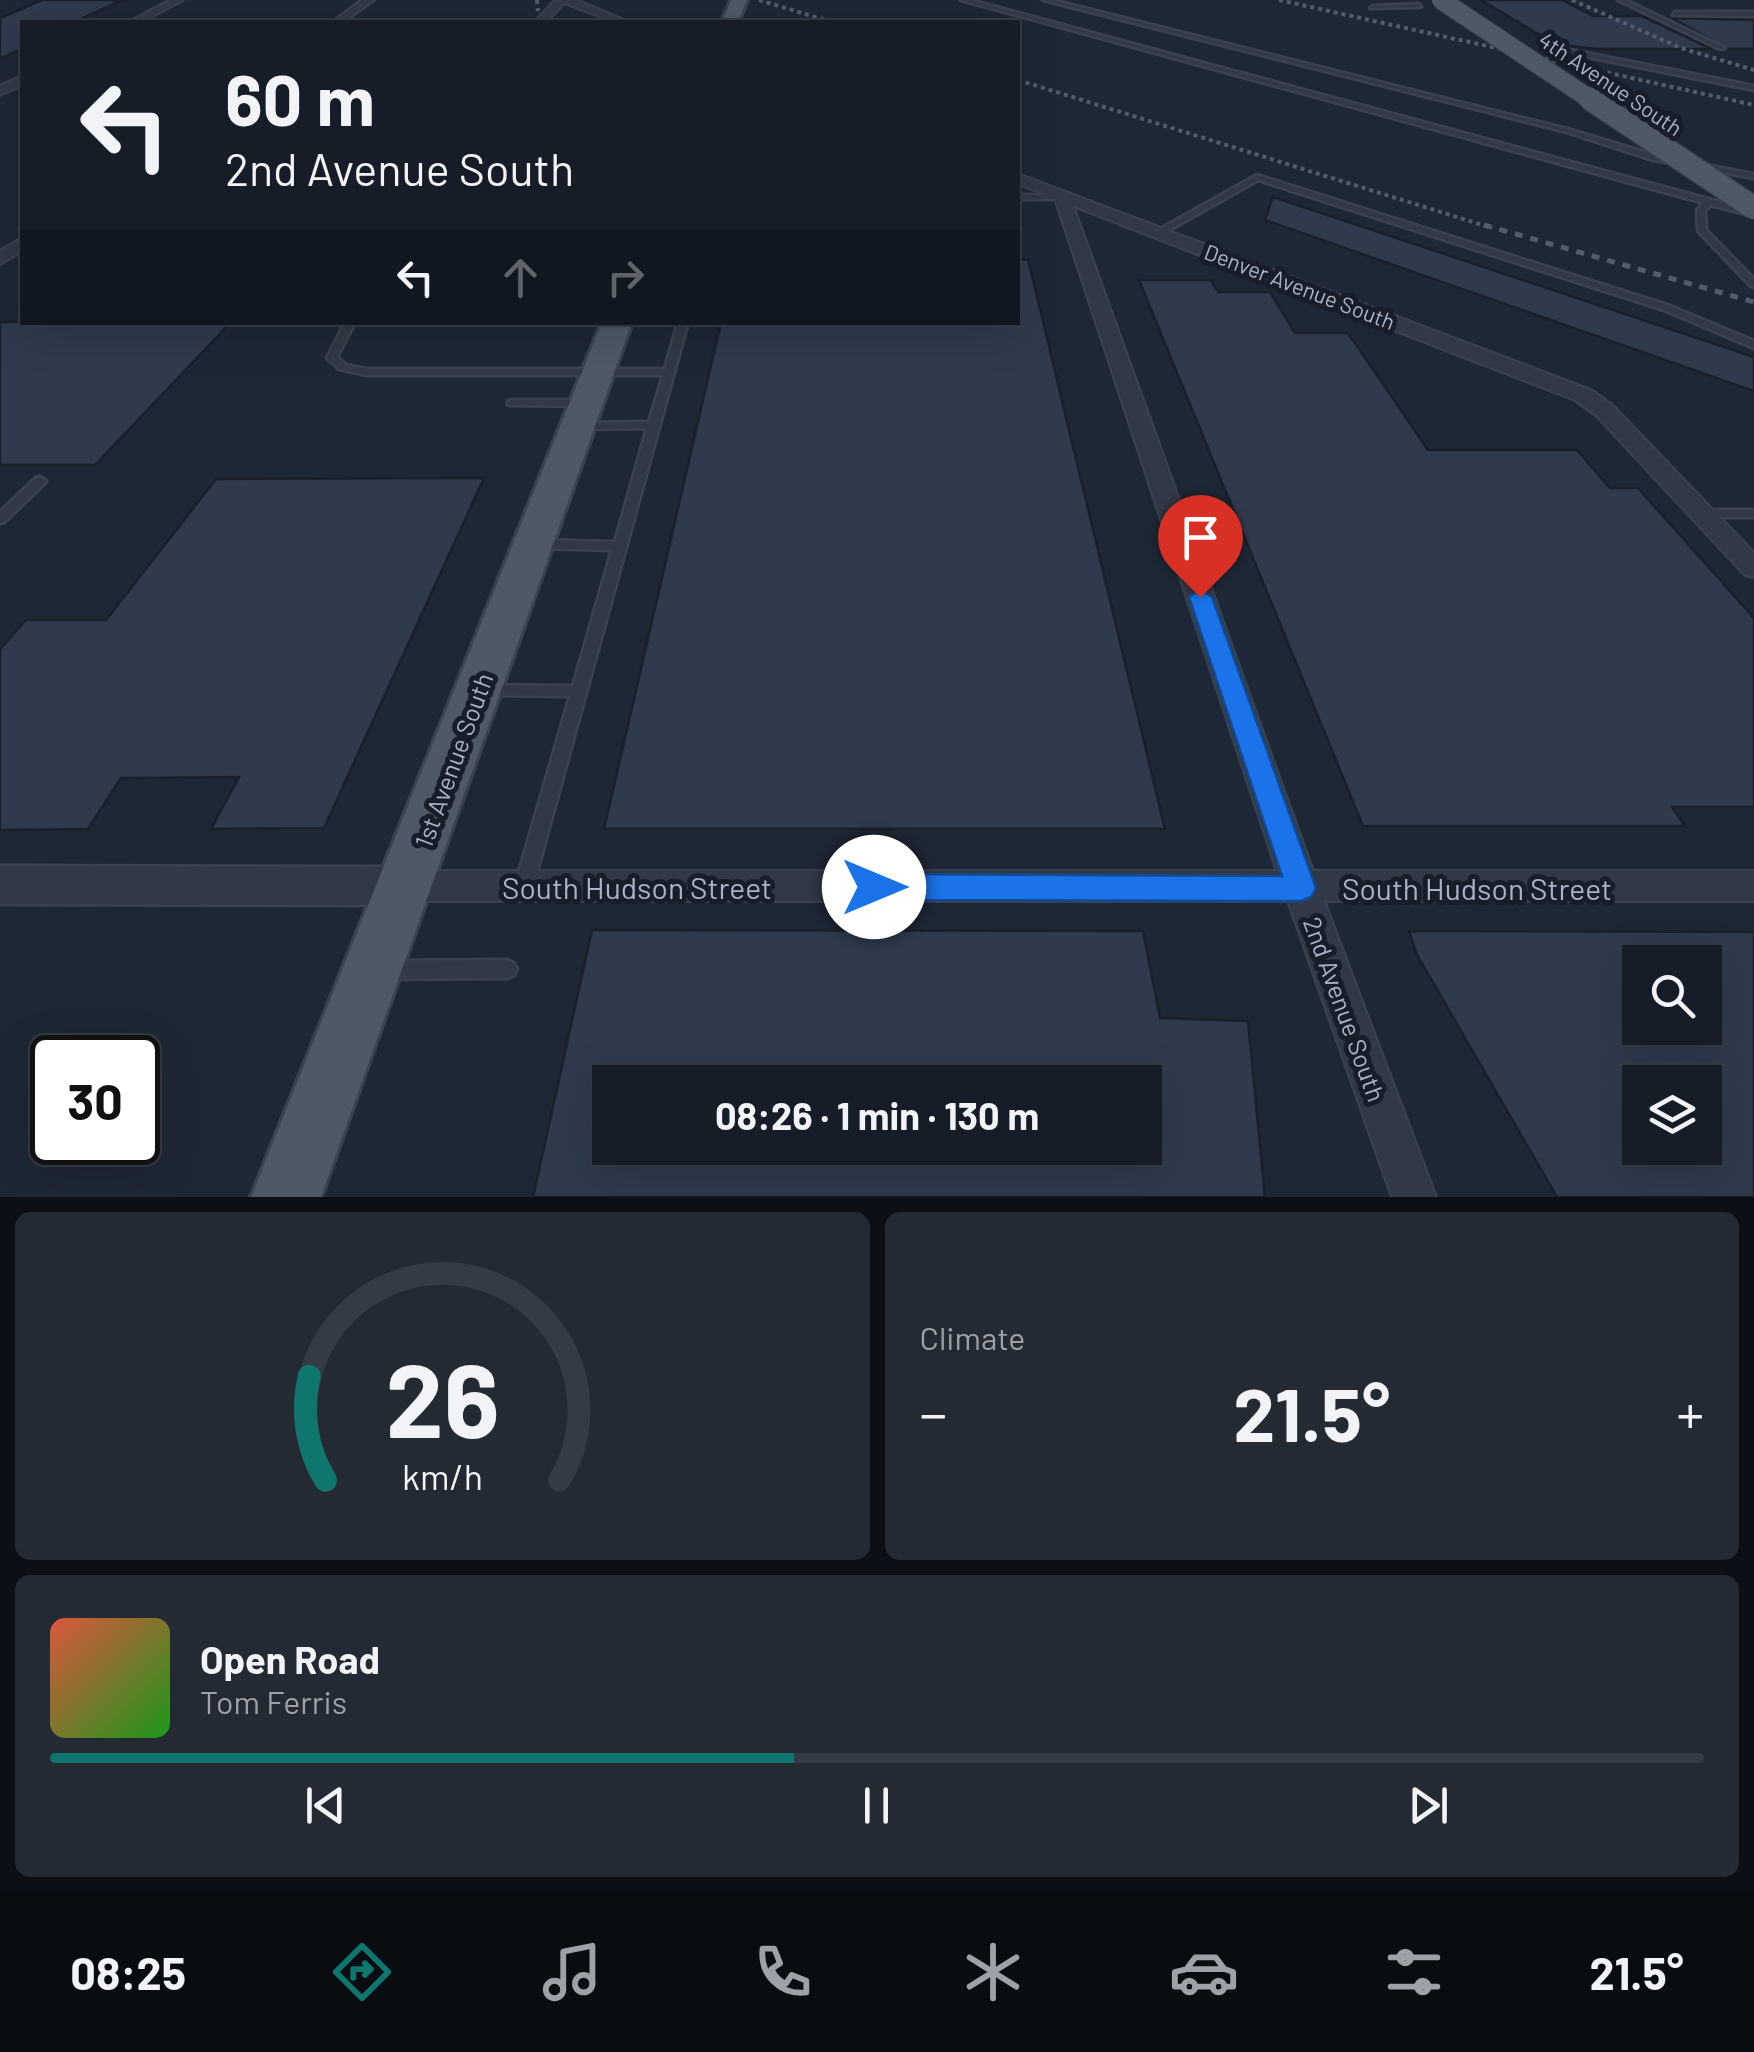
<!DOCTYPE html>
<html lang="en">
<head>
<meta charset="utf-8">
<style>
	:root { --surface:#161d28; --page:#232a34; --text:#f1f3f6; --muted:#9ea2a8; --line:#353b45; --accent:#0f766e }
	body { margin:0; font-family:Barlow,sans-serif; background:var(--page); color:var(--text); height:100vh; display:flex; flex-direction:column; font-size:38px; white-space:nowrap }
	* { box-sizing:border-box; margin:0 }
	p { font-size:32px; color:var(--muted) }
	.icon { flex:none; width:55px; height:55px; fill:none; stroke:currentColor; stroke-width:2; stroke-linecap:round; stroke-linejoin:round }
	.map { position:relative; height:1197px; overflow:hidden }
	.sheet { display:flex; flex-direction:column; gap:15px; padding:15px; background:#0c1016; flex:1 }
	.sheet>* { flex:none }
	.banner { position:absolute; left:20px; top:20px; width:1000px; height:305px; border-radius:0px; box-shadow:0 10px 40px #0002,0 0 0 2px var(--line); background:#161d28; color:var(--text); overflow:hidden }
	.fabs { position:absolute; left:1622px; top:945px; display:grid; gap:20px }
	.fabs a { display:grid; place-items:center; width:100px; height:100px; border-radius:0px; background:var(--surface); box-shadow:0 10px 40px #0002,0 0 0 2px var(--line); font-size:50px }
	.speed { position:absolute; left:30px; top:1035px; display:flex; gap:20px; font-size:50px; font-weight:700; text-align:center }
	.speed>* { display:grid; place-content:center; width:130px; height:130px; border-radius:50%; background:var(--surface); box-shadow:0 10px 40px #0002,0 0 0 2px var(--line); line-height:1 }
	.speed .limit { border:5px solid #111; border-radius:15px; background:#fff; color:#111 }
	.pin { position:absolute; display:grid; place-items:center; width:85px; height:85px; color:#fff; margin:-102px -42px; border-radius:50% 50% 50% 0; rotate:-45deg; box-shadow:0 0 10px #0007 }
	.pin .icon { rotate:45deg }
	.me { position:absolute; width:110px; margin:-55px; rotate:90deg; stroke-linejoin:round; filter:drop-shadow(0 0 8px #0008) }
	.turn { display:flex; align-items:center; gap:35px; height:210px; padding:0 40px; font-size:45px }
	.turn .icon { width:130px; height:130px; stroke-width:2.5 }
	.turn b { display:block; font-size:70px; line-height:85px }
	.lanes { display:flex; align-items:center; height:95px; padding:0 40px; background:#0003; justify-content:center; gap:50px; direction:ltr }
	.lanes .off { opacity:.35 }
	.big { font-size:75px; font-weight:700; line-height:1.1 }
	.sheet .tile { flex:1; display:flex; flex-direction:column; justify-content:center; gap:15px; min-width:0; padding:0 35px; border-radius:15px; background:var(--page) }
	.sheet .dial { align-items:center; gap:0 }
	.dial svg { height:260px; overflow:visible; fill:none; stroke:var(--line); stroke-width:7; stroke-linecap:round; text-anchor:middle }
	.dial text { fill:var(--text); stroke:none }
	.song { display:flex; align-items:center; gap:30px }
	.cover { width:120px; height:120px; border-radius:15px; background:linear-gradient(135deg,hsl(10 70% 55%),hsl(120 70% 35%)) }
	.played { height:10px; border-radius:5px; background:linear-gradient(90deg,var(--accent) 45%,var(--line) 45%) }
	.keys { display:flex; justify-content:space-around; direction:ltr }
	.heat { display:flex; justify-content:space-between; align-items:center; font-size:55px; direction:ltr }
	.sheet .tiles { flex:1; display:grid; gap:15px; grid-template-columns:1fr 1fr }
	.tile:last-child { grid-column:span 2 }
	.trip { position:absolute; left:592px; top:1065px; width:570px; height:100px; border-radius:0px; background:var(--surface); box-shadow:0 10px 40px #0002,0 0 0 2px var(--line); font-weight:700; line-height:100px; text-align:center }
	.dock { display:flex; height:160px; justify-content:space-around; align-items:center; background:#090c10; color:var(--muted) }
	.dock .icon { width:70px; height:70px }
	.dock .current { color:var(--accent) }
	.dock b { font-size:45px; color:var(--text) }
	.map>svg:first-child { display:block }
	.building { fill:#2f3a4d; stroke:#19202c; stroke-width:2.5; fill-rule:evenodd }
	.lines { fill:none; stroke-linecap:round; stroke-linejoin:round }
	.service-casing { stroke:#3a424f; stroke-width:5 }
	.minor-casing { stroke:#3a424f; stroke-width:4 }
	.tertiary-casing { stroke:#3a424f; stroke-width:5 }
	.primary-casing { stroke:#3a424f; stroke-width:6 }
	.service { fill:#313946; fill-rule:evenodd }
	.minor { fill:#313946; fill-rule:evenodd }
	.tertiary { fill:#313946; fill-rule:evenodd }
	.primary { fill:#4e5866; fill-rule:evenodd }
	.rail-far1 { stroke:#525c6d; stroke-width:4; stroke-dasharray:4 4; stroke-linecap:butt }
	.rail { stroke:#525c6d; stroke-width:5; stroke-dasharray:8 8; stroke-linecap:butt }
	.primary-bridge-far1-casing { stroke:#3a424f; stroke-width:20; stroke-linecap:butt }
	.primary-bridge-casing { stroke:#3a424f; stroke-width:25; stroke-linecap:butt }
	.primary-bridge-far1 { stroke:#4e5866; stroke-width:18 }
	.primary-bridge { stroke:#4e5866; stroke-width:22 }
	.route { fill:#1a73e8; stroke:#114b97; stroke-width:2.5 }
	.labels { text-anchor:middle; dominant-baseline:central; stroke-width:10; stroke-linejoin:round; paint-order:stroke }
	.far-street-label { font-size:22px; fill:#aab3c4; stroke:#171e2a }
	.street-label { font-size:25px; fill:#aab3c4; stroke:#171e2a }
	.near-street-label { font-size:30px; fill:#aab3c4; stroke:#171e2a }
</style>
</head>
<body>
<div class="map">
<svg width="1754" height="1197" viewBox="0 0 1754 1197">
	<rect width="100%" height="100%" fill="#1e2735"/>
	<!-- building -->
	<g class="building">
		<path d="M42,0H122L75,22H22V48L0,59V18Z"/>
		<path d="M1481,0H1562L1593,16H1642L1712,49H1596L1555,44Z"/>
		<path d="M1672,18L1754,20V49H1728Z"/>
		<path d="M1273,197L1754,357V391L1265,220Z"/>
		<path d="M1028,259L1165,829H604L721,322H1018V260Z"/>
		<path d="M1139,280H1211L1218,292H1270L1295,333H1348L1428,450H1577L1610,488H1638L1754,618V807H1672L1685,826H1363Z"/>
		<path d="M0,322H231L95,465H0Z"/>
		<path d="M484,478L324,828L211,829L239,777L121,778L88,829L0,830V649L26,620H106L216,479Z"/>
		<path d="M592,930L1143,931L1160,1018L1248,1021L1265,1197H533ZM610,1082H1145V1148H610Z"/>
		<path d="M1409,931L1754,932V1197H1557L1417,955ZM1640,962H1705V1028H1640ZM1640,1082H1705V1148H1640Z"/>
	</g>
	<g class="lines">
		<!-- service casing -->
		<g class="service-casing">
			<g id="service">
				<path d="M961,0H970L1753,211L1754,213L1750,215L1711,205L1705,211L1706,230L1754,279V287L1751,286L1698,231L1697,210L1704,203Z"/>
				<path d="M1043,0H1052L1571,130L1657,156L1754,174V178L1653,160L1567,132Z"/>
				<path d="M1618,0H1625L1725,48L1720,49Z"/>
				<path d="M1419,4L1421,7L1370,8L1373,6Z"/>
				<path d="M1675,12H1754V16L1673,15Z"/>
				<path d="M1555,47L1754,86V90L1553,50Z"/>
				<path d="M1257,175L1670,306L1754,341V348L1664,310L1258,180L1162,234L1155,232Z"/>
				<path d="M1018,195H1062L1066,197L1062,199H1018Z"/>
				<path d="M345,322L354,324L337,357L346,365L366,369H665L678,322H688L533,886L530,891L524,894L518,891L515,886L570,696L485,695L480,694L477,690L480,686L485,685L573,686L612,550L535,548L529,544L535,540L615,542L647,428L579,429L573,426L579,423L649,422L663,375H366L339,369L327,358Z"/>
				<path d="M512,400H586L591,403L586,406L508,405V401Z"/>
				<path d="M40,477L46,481L44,484L4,522L0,523V512L36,478Z"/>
				<path d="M1702,510H1751L1754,511V517H1698L1696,514L1698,511Z"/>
				<path d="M507,960L514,963L517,969L514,975L507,978L383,979L376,976L373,970L376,964L383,961Z"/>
			</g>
		</g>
		<!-- minor casing -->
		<g class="minor-casing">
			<g id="minor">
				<path d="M170,0H183L141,22H129Z"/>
				<path d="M362,0H374L343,22H332Z"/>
				<path d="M555,0H576L629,22H615L564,3L546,22H535Z"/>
				<path d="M22,76V85L0,95V86Z"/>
				<path d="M1018,174L1591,390L1612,405L1754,553V577L1745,575L1596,415L1575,400L1073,206L1313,871H1754V901H1324L1436,1197H1392L1288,901H406L393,897L388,886L393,875L406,871H1277L1055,198L1018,184Z"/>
				<path d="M22,238V251L0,264V251Z"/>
			</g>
		</g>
		<!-- tertiary casing -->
		<g class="tertiary-casing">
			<path id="tertiary" d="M0,866L406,867L422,872L429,886L422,900L406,905L0,904Z"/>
		</g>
		<!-- primary casing -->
		<g class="primary-casing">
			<g id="primary">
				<path d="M731,0H747L738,22H722Z"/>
				<path d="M602,322H632L321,1197H251Z"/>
			</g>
		</g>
		<!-- service -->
		<use href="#service" class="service"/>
		<!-- minor -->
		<use href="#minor" class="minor"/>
		<!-- tertiary -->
		<use href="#tertiary" class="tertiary"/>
		<!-- primary -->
		<use href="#primary" class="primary"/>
		<!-- rail-far1 -->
		<g class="rail-far1">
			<path d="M537,0L538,11"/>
			<path d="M759,0L832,22"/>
			<path d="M1279,0L1754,105"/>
			<path d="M1572,0L1681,48L1754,70"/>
			<path d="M1018,80L1492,228"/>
		</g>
		<!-- rail -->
		<path class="rail" d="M1484,225L1754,302"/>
		<!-- primary-bridge-far1 casing -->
		<g class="primary-bridge-far1-casing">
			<path id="primary-bridge-far1" d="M1441,0L1593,101"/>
		</g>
		<!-- primary-bridge casing -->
		<g class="primary-bridge-casing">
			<path id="primary-bridge" d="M1589,98L1754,208"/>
		</g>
		<!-- primary-bridge-far1 -->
		<use href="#primary-bridge-far1" class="primary-bridge-far1"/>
		<!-- primary-bridge -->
		<use href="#primary-bridge" class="primary-bridge"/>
	</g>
	<!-- route -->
	<path class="route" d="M1200,590L1212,597L1316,888L1311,897L1301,901L874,900L863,896L859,887L863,878L874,874L1282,876L1189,597Z"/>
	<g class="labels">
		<!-- far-street labels -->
		<g class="far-street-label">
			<text transform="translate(1611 83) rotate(34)">4th Avenue South</text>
			<text transform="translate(1300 286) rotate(21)">Denver Avenue South</text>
		</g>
		<!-- street labels -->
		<g class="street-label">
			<text transform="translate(453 760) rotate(-70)">1st Avenue South</text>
			<text transform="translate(1345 1009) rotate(70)">2nd Avenue South</text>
		</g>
		<!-- near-street labels -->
		<g class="near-street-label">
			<text x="637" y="887">South Hudson Street</text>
			<text x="1477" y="888">South Hudson Street</text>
		</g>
	</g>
</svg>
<div class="fabs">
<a><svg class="icon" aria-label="search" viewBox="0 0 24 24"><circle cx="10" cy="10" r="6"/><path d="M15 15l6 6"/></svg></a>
<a><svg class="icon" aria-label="layers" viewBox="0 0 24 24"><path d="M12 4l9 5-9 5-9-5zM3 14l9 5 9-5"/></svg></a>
</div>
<div class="speed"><div class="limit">30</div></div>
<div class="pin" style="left:1200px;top:597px;background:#d93025"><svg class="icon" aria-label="arrive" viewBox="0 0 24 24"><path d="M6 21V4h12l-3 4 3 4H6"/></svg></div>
<svg class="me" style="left:874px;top:887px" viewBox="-20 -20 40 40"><circle r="19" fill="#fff"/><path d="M0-13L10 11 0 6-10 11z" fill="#1a73e8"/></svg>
<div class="trip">08:26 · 1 min · 130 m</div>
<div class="banner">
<div class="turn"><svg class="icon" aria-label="left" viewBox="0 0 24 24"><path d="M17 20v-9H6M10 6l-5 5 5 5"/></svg><div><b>60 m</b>2nd Avenue South</div></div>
<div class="lanes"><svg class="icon" aria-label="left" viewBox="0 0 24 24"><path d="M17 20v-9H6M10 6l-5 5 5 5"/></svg><svg class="icon off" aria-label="ahead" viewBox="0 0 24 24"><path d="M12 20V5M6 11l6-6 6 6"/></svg><svg class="icon off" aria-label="right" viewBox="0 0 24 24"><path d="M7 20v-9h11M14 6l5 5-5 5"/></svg></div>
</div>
</div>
<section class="sheet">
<div class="tiles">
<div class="tile dial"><svg viewBox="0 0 100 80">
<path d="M14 69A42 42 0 1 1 86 69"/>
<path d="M14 69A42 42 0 0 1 9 37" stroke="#0f766e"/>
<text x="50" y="56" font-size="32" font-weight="700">26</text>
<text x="50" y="72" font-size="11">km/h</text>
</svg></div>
<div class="tile"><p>Climate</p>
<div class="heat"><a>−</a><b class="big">21.5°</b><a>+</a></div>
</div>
<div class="tile">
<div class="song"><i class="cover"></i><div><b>Open Road</b><p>Tom Ferris</p></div></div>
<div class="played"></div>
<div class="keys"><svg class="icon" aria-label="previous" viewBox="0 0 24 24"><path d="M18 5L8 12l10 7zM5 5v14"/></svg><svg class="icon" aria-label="pause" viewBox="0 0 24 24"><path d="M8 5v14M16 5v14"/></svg><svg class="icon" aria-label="next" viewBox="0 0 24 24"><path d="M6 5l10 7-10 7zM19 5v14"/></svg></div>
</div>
</div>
</section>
<nav class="dock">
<b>08:25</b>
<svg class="icon current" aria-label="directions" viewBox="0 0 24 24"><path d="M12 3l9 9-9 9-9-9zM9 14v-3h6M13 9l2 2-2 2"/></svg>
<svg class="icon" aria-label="music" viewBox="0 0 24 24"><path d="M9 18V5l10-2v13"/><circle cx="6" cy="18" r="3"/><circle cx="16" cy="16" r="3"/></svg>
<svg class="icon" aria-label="phone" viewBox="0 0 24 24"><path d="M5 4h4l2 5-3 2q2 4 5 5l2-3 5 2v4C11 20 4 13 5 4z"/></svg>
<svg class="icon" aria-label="climate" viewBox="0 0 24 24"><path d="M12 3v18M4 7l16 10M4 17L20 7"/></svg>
<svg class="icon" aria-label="car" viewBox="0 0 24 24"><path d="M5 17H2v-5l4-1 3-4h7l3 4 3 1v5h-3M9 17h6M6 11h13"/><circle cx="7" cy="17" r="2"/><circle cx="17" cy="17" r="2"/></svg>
<svg class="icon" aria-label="filters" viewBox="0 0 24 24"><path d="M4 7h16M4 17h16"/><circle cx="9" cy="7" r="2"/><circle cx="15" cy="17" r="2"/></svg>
<b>21.5°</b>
</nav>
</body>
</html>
